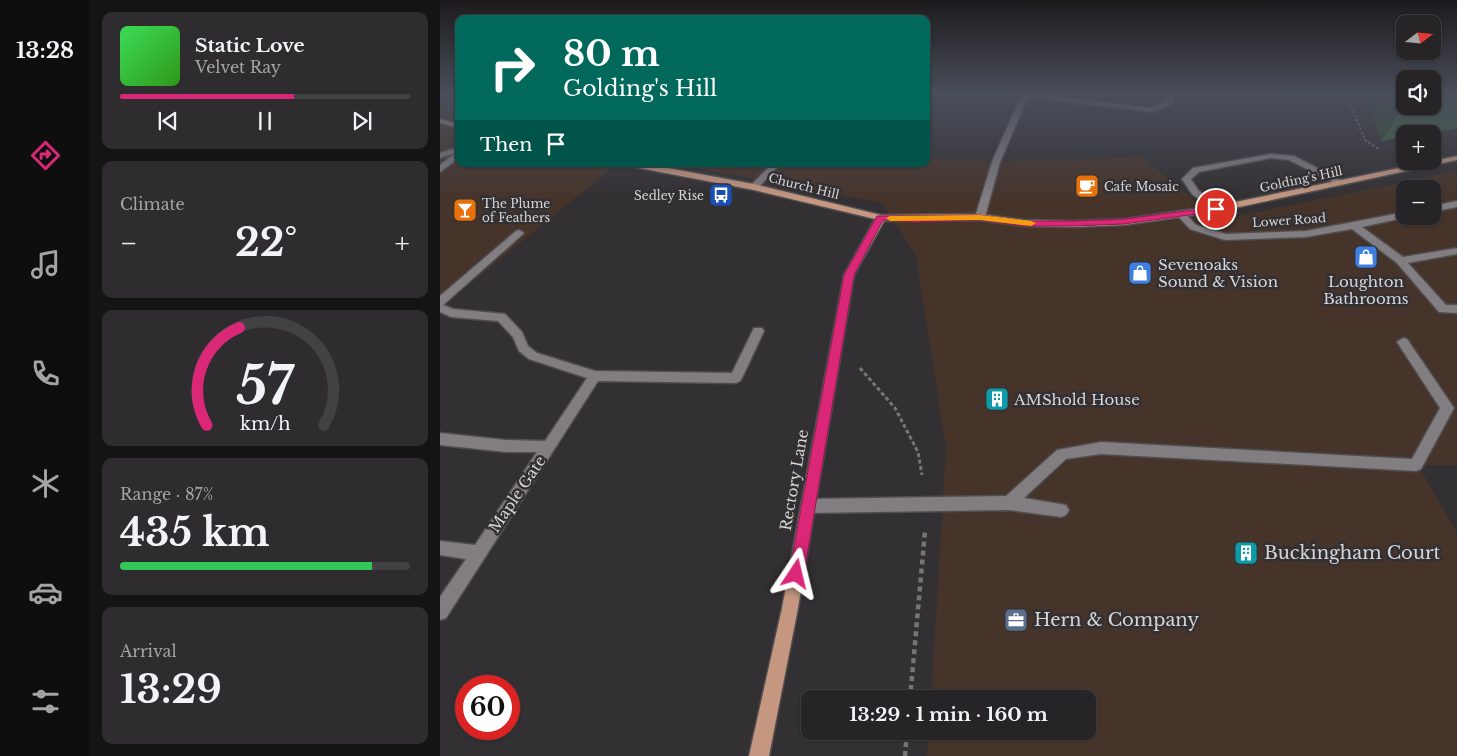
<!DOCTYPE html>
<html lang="en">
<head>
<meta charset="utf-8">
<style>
	:root { --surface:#262426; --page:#2e2c2e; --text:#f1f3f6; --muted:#a4a4a7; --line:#424143; --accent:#db2777 }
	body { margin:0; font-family:"Libre Baskerville",serif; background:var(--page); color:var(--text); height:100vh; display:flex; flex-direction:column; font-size:19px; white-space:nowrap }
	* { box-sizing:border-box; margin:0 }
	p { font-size:16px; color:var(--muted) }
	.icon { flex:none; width:28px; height:28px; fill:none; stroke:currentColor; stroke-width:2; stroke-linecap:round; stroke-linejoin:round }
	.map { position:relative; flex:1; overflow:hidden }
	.drawer { display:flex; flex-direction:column; gap:12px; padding:12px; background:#151415; width:350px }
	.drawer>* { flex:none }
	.guide { position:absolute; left:15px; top:15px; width:475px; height:152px; border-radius:10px; box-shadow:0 1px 4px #0004,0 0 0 1px var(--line); background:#00695c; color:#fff; overflow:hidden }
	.needle { width:32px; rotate:74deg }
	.tools { position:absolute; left:956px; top:15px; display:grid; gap:10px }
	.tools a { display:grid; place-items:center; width:45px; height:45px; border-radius:10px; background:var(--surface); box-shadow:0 1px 4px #0004,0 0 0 1px var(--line); font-size:25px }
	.speed { position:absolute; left:15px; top:675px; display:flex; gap:10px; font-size:25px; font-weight:700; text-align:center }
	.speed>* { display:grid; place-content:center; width:65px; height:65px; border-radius:50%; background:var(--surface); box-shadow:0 1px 4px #0004,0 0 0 1px var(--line); line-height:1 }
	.speed .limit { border:8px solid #d22; background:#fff; color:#111 }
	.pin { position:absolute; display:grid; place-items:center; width:42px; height:42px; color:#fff; margin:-21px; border:2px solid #fff; border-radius:50%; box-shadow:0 1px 5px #0007 }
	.me { position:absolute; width:55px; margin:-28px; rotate:10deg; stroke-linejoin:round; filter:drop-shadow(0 0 4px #0008) }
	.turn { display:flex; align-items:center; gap:18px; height:105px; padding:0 25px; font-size:22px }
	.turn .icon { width:65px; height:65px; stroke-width:2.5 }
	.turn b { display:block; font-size:35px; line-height:42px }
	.then { display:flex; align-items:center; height:48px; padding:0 25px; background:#0003; gap:10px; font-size:19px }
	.big { font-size:38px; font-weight:800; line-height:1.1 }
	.drawer .card { flex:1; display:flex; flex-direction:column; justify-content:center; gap:8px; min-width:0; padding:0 18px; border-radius:10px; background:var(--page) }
	.drawer .dial { align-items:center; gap:0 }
	.dial svg { height:130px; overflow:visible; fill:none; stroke:var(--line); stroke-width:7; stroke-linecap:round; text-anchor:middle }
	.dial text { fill:var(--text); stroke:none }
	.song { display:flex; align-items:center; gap:15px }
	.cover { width:60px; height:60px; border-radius:8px; background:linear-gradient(135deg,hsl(130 70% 55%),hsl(110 70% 35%)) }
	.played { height:5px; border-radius:2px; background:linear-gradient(90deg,var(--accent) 60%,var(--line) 60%) }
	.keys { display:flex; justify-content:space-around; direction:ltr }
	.heat { display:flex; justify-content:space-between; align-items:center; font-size:28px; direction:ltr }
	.charge { height:8px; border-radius:4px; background:linear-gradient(90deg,#34c759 87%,var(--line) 0) }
	.trip { position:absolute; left:361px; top:690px; width:295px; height:50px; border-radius:10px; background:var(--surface); box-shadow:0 1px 4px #0004,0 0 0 1px var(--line); font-weight:800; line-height:50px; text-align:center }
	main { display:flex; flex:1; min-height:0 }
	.dock { display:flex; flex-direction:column; width:90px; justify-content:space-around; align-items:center; background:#0f0e0f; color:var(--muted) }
	.dock .icon { width:35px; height:35px }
	.dock .current { color:var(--accent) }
	.dock b { font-size:22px; color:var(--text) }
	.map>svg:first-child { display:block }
	.commercial { fill:#46342b; fill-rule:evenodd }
	.green { fill:#2e4b31 }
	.forest { fill:#406645 }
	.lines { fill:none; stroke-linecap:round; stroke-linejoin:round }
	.minor-casing { stroke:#4f4d4f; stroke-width:3 }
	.major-casing { stroke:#4f4d4f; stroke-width:3 }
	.path-far2 { stroke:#777577; stroke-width:2; stroke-dasharray:2.5 2; stroke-linecap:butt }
	.path-far1 { stroke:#777577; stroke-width:3; stroke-dasharray:4 2.5; stroke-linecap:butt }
	.path { stroke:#777577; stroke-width:4.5; stroke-dasharray:5 4; stroke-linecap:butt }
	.minor { fill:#817d81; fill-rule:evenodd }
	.major { fill:#c59781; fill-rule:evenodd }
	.route { fill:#db2777; stroke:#8e194d }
	.slow { fill:#f59e0b }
	.labels { text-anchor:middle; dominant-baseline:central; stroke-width:5; stroke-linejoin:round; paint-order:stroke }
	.far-street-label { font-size:12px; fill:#d6d4d6; stroke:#333033 }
	.far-poi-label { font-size:12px; fill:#d6d4d6; stroke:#333033; text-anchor:start }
	.poi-label { font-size:15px; fill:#d6d4d6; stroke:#333033; text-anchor:start }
	.street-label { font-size:15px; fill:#d6d4d6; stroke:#333033 }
	.near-poi-label { font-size:18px; fill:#d6d4d6; stroke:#333033; text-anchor:start }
</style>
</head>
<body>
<main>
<nav class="dock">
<b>13:28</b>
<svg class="icon current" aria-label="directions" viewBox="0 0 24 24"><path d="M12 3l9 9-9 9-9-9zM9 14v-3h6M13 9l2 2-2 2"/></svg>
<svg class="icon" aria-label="music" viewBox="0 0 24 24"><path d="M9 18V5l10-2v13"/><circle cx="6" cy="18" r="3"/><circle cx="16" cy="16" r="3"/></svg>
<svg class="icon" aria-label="phone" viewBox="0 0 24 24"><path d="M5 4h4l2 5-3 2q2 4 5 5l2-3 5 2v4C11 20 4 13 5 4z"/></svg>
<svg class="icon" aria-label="climate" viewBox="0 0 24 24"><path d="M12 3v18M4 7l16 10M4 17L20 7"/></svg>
<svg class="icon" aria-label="car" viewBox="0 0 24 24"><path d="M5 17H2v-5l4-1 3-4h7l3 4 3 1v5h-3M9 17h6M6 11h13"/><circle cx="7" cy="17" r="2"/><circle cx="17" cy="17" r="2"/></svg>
<svg class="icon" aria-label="filters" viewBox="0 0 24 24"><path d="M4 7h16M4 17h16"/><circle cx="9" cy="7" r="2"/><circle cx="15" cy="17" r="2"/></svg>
</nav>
<section class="drawer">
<div class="card">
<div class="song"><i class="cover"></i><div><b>Static Love</b><p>Velvet Ray</p></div></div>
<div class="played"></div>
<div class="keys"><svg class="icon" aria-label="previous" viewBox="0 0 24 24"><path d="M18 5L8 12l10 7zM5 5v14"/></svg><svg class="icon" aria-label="pause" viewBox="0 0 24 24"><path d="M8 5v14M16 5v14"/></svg><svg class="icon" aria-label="next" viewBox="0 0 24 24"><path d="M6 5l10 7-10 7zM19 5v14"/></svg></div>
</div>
<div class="card"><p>Climate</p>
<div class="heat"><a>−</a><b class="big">22°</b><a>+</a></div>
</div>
<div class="card dial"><svg viewBox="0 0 100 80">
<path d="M14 69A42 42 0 1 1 86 69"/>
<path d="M14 69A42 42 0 0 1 34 9" stroke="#db2777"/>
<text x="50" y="56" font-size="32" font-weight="700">57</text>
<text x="50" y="72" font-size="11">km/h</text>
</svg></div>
<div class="card"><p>Range · 87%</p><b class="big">435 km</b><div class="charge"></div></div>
<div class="card"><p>Arrival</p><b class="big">13:29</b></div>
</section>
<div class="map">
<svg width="1017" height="756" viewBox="0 0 1017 756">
	<rect width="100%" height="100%" fill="#333033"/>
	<!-- commercial -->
	<g class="commercial">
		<path d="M0,95H19V164H177L0,308Z"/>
		<path d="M702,157L760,205L788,218L1017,171V465H978L1017,533V756H487L489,731H648V699H491L506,448L476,256L443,203L234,164H486V158L556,162ZM965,189H992V216H965Z"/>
	</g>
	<!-- green -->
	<path class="green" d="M926,95H965V104L941,141Z"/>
	<!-- forest -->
	<path class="forest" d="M992,95H1017V128L983,134H965V137L941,141L965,104V106H992Z"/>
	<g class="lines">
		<!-- minor casing -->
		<g class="minor-casing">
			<g id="minor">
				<path d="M576,94H599L710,108L727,101L728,94H735L733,104L711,112L588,97L560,162L545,217L540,220L537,219L535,217L552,162L581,96Z"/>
				<path d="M19,147V158L0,172V165L15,153L0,158V153Z"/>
				<path d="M831,154L854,156L906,183L899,185L849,160L831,158L759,172L751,179L758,190L779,207L781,209L776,212L752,194L742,179L753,168Z"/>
				<path d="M332,164H340L317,189H311V185Z"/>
				<path d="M1017,201V207L992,212V206Z"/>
				<path d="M741,211L744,212L756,225L786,234L866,231L965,212V216L968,217L922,227L963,257L1017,248V254L968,263L1006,305H1017V313L999,312L957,263L912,229L866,237L785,240L750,229L736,214Z"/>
				<path d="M79,230L84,233L82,235L3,305L13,309L65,314L82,332L88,346L97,353L155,371L292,373L314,328H322L324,331L302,378L300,381L296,383L158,381L6,618L0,620V597L26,559L0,555V541L35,545L97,452H66L0,445V433L66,440L105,441L147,378L89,359L79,351L73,337L58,321L11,317L0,312V296L76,231Z"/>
				<path d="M963,338L967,339L1014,408L981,469L976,471L661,454L626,459L584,498L626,505L629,510L626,515L621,517L569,510L368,513L363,511L361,506L363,501L368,499L566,496L617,450L661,442L972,459L1000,408L957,342Z"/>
			</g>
		</g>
		<!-- major casing -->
		<g class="major-casing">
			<g id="major">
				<path d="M0,119L19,124V128L0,123Z"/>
				<path d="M1017,156V160L776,212L684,225L633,227L584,226L540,220L444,221L414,275L358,608L329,756H309L342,608L404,275L435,219L314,190L194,167L190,164H206L314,184L441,215L540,214L584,220L633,221L684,219L776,206Z"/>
			</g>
		</g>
		<!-- path-far2 -->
		<path class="path-far2" d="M906,94L925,140L940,150"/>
		<!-- path-far1 -->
		<path class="path-far1" d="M420,368L455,408L478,452L482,475"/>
		<!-- path -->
		<g class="path">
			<path d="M470,699L485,531"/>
			<path d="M465,756L467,731"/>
		</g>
		<!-- minor -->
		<use href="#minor" class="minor"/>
		<!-- major -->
		<use href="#major" class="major"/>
	</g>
	<!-- sky -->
	<linearGradient id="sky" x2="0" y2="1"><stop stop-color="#1c1a1c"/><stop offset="0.47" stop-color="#4a4e5b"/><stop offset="1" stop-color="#4a4e5b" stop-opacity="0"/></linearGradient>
	<rect width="1017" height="200" fill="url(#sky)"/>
	<!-- route -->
	<path class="route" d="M776,207H779V211L684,224L633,226H584L540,220L473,222L443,220L414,275L364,574L361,579L356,581L351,579L349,574L404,275L437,216L540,215L584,221H633L684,219Z"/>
	<!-- slow -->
	<path class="slow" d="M540,215L591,221L596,223L591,226L540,220L450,221L446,218L450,216Z"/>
	<!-- icons -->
	<defs>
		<g id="cafe-square" transform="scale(1.25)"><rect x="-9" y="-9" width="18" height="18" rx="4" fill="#e8710a" stroke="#333033"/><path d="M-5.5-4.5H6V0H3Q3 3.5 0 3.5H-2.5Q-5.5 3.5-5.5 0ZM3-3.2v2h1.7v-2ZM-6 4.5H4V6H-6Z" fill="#fff"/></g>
		<g id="bus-square" transform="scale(1.25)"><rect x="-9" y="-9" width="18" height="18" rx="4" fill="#1a4fb4" stroke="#333033"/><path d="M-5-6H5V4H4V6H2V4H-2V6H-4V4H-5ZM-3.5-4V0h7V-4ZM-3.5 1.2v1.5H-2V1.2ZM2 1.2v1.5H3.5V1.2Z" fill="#fff"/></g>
		<g id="bar-square" transform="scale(1.25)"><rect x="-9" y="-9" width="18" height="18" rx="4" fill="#e8710a" stroke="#333033"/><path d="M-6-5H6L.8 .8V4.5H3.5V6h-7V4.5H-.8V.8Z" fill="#fff"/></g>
		<g id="shop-square" transform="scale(1.25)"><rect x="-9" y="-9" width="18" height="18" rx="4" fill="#3f7fe0" stroke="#333033"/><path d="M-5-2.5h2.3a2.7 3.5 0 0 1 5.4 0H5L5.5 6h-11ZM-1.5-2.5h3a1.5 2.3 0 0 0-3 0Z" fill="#fff"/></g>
		<g id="building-square" transform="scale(1.25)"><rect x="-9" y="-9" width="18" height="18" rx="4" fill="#0f9aa8" stroke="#333033"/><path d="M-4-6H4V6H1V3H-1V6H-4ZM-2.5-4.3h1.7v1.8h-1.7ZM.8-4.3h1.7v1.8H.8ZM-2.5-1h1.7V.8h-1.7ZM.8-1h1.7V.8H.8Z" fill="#fff"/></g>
		<g id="office-square" transform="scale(1.25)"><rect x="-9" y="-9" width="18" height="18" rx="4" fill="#5c6f8a" stroke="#333033"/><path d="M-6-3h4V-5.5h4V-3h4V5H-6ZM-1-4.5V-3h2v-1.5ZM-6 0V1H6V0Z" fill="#fff"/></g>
	</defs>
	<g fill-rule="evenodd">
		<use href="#cafe-square" x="647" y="186"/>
		<use href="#bus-square" x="281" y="195"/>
		<use href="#bar-square" x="25" y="210"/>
		<use href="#shop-square" x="926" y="257"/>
		<use href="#shop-square" x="700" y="273"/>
		<use href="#building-square" x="557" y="399"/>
		<use href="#building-square" x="806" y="553"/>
		<use href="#office-square" x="576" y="620"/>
	</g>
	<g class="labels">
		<!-- far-street labels -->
		<g class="far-street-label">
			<text transform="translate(861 179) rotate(-12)">Golding's Hill</text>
			<text transform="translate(364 186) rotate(14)">Church Hill</text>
			<text transform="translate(849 220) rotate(-4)">Lower Road</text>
		</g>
		<!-- far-poi labels -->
		<g class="far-poi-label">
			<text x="664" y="186">Cafe Mosaic</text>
			<text x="264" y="195" text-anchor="end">Sedley Rise</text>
			<text x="42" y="203">The Plume<tspan x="42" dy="14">of Feathers</tspan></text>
		</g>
		<!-- poi labels -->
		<g class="poi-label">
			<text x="718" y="264">Sevenoaks<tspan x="718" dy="17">Sound &amp; Vision</tspan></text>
			<text x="926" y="281" text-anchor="middle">Loughton<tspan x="926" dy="17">Bathrooms</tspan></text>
			<text x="574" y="399">AMShold House</text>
		</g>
		<!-- street labels -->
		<g class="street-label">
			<text transform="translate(354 480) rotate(-80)">Rectory Lane</text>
			<text transform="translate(77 494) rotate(-56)">Maple Gate</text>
		</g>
		<!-- near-poi labels -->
		<g class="near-poi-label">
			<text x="824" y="553">Buckingham Court</text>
			<text x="594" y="620">Hern &amp; Company</text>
		</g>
	</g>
</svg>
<div class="tools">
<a><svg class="needle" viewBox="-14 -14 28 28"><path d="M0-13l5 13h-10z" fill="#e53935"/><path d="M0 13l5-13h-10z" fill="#a4a4a7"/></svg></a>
<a><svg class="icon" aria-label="sound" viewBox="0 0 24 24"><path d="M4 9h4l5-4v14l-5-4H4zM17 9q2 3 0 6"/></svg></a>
<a>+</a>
<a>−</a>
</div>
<div class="speed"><div class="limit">60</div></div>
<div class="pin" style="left:776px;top:209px;background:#d93025"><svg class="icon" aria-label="arrive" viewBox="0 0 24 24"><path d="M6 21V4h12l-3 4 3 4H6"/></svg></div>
<svg class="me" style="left:356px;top:574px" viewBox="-20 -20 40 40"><path d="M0-17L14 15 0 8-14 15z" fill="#db2777" stroke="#fff" stroke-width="4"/></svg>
<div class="trip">13:29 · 1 min · 160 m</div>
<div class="guide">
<div class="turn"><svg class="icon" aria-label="right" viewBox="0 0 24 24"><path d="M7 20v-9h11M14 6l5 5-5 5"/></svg><div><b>80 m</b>Golding's Hill</div></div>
<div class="then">Then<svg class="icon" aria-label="arrive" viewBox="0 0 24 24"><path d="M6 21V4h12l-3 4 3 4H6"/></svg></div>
</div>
</div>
</main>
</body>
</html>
